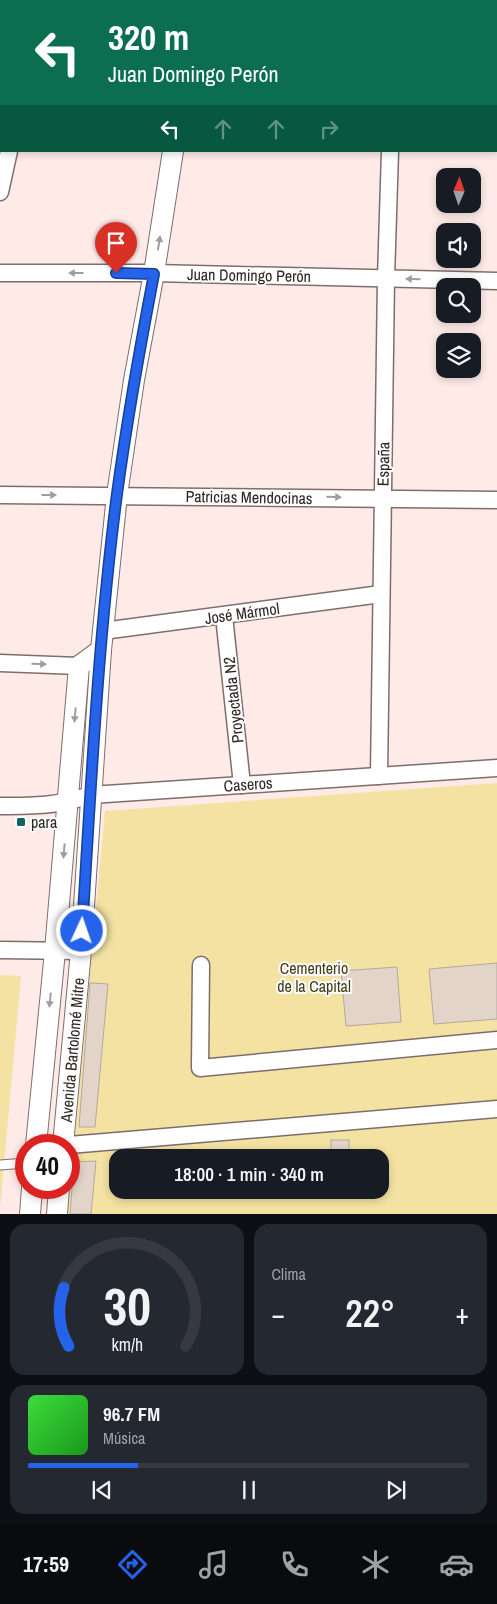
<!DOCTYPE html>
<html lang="es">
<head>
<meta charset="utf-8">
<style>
	:root { --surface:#171b24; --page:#242831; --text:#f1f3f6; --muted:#9ea1a6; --line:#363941; --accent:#2563eb }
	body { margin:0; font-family:"Archivo Narrow",sans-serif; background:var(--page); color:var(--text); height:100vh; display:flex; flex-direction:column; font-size:19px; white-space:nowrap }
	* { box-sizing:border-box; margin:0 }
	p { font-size:16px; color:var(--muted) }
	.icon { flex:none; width:28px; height:28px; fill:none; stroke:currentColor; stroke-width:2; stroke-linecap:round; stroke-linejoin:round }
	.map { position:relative; height:1214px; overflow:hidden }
	.drawer { display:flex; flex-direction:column; gap:10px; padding:10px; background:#0d0f14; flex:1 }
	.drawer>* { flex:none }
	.guide { position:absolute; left:0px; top:0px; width:498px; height:152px; box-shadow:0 2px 8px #0003; background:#0b6e4f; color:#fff; overflow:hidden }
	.needle { width:32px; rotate:2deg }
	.buttons { position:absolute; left:436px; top:168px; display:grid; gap:10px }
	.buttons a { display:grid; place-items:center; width:45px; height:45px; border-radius:10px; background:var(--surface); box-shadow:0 2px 8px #0003; font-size:25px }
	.speed { position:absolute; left:15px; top:1134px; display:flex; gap:10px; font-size:25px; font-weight:700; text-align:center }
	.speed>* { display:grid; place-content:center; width:65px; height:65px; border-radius:50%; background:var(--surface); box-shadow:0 2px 8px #0003; line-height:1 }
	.speed .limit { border:8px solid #d22; background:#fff; color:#111 }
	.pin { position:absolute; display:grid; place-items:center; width:42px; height:42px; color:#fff; margin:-51px -21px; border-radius:50% 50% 50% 0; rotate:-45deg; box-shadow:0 0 5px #0007 }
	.pin .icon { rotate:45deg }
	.me { position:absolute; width:55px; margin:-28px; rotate:3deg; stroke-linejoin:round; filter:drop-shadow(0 0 4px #0008) }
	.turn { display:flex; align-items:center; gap:18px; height:105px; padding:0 25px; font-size:22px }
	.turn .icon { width:65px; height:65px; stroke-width:2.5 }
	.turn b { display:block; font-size:35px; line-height:42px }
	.lanes { display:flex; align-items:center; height:48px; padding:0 25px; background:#0003; justify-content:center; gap:25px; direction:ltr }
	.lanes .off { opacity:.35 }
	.big { font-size:38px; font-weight:600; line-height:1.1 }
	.drawer .card { flex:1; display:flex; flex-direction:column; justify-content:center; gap:8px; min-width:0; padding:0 18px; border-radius:15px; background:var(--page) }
	.drawer .dial { align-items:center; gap:0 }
	.dial svg { height:130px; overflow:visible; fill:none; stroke:var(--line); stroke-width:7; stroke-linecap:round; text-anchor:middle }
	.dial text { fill:var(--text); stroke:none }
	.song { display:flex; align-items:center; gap:15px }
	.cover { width:60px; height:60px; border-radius:8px; background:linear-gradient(135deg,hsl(120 70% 55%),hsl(120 70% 35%)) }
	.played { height:5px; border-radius:2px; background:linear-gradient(90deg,var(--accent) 25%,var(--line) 25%) }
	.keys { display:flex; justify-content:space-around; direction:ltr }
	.heat { display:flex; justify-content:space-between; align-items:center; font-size:28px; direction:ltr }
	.drawer .tiles { flex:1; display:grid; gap:10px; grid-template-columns:1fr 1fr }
	.card:last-child { grid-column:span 2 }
	.trip { position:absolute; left:109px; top:1149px; width:280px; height:50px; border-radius:15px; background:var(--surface); box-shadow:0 2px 8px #0003; font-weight:600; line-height:50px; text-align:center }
	.tabs { display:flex; height:80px; justify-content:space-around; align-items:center; background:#090b0e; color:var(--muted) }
	.tabs .icon { width:35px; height:35px }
	.tabs .selected { color:var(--accent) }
	.tabs b { font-size:22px; color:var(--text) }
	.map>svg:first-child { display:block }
	.green { fill:#f3e2a2; fill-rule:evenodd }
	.building { fill:#e2d4c9; stroke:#b5a89e }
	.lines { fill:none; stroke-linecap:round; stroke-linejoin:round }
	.service-casing { stroke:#7e6e6b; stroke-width:11 }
	.minor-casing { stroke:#7e6e6b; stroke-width:19 }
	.tertiary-casing { stroke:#7e6e6b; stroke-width:22 }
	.secondary-casing { stroke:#7e6e6b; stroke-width:26 }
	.service { stroke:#fff; stroke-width:9 }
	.minor { stroke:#fff; stroke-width:16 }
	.tertiary { stroke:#fff; stroke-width:20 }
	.secondary { stroke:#fff; stroke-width:24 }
	.oneway { fill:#a09d9d }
	.route-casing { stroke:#184099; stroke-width:12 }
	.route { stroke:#2563eb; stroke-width:9 }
	.poi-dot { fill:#126261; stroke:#fdfdfd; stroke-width:2 }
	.labels { text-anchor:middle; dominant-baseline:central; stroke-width:4; stroke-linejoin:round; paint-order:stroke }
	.street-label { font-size:16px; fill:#2d2625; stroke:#fdfdfd }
	.poi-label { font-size:16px; fill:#2d2625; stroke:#fdfdfd; text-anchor:start }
	.park-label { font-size:16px; fill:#453b16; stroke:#fdfdfd }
</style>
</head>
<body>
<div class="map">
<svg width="497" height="1214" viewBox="0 0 497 1214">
	<rect width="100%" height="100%" fill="#feebe8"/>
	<!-- green -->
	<g class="green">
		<path d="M497,783V1214H68L105,811ZM118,1158H380V1190H118Z"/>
		<path d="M0,975L21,976L0,1209Z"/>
	</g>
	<!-- building -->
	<g class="building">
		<path d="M497,963V1019L434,1024L429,969Z"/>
		<path d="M397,967L401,1022L346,1026L341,971Z"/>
		<path d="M90,983L108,984L95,1127H79Z"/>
		<rect x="331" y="1140" width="18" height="18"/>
		<path d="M96,1161L91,1214H70L74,1162Z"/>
	</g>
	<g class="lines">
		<!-- service casing -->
		<g class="service-casing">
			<path id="service" d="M0,1165L26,1163"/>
		</g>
		<!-- minor casing -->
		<g class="minor-casing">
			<g id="minor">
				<path d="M392,0V1"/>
				<path d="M0,192L9,151"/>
				<path d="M0,273H154L497,281"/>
				<path d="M0,495L497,500"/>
				<path d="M224,616L242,785"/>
				<path d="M103,631L381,594"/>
				<path d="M0,663L79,666"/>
				<path d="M379,776L386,278L390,151"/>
				<path d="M0,806C36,806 56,806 91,795L497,768"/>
				<path d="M0,950L81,951"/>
				<path d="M201,965L200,1068L497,1040"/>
				<path d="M69,1145L497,1109"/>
			</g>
		</g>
		<!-- tertiary casing -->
		<g class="tertiary-casing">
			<g id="tertiary">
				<path d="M40,1L41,0"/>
				<path d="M197,1L198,0"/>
				<path d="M36,1145L55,951L79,666L101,650"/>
				<path d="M63,1145L81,951L101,650L117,495L134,380L154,273L173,151"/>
				<path d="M30,1214L32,1188"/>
				<path d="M57,1214L59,1188"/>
			</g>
		</g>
		<!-- secondary casing -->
		<g class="secondary-casing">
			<g id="secondary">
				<path d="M0,51H1"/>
				<path d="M496,56H497"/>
			</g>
		</g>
		<!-- service -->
		<use href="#service" class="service"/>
		<!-- minor -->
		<use href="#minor" class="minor"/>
		<!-- tertiary -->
		<use href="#tertiary" class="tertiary"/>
		<!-- secondary -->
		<use href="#secondary" class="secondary"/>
	</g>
	<!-- one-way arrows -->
	<defs><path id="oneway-solid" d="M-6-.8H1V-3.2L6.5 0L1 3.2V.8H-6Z" transform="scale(1.25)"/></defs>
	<g class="oneway">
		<use href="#oneway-solid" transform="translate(159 243) rotate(-81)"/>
		<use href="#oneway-solid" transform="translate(76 273) rotate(-180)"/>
		<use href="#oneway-solid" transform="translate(413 279) rotate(-178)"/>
		<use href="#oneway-solid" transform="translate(49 495)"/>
		<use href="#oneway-solid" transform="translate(334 497) rotate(1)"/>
		<use href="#oneway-solid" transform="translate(39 664) rotate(2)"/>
		<use href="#oneway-solid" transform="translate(75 715) rotate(95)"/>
		<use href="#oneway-solid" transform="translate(64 851) rotate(95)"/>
		<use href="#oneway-solid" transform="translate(50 1000) rotate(96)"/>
	</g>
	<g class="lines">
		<!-- route casing -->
		<g class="route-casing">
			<path id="route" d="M82,931C91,786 98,639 117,494C127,420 140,347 154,274L116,273"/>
		</g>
		<!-- route -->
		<use href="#route" class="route"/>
	</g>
	<!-- markers -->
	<rect class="poi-dot" x="16" y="817" width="10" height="10" rx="2.5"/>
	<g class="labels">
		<!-- street labels -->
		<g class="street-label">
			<text transform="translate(249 275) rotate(1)">Juan Domingo Perón</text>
			<text transform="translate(383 464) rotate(-89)">España</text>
			<text transform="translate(249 497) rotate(1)">Patricias Mendocinas</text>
			<text transform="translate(242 613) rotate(-8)">José Mármol</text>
			<text transform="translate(233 700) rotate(-96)">Proyectada N2</text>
			<text transform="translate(248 784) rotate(-4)">Caseros</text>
			<text transform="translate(72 1050) rotate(-85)">Avenida Bartolomé Mitre</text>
		</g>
		<!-- poi labels -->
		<g class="poi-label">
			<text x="31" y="822">para</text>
		</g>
		<!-- park labels -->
		<g class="park-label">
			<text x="314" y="968">Cementerio<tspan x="314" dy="18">de la Capital</tspan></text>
		</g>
	</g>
</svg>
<div class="buttons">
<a><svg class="needle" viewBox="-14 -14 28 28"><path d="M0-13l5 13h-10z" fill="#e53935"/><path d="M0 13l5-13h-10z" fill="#9ea1a6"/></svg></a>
<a><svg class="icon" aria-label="sound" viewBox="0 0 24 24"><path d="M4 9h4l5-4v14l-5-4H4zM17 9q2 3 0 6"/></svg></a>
<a><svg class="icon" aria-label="search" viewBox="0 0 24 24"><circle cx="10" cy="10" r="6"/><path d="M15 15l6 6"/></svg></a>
<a><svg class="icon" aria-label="layers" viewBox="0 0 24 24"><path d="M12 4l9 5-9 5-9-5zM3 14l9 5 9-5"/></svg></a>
</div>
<div class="speed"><div class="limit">40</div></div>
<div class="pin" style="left:116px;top:273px;background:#d93025"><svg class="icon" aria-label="arrive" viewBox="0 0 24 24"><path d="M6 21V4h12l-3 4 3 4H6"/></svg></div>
<svg class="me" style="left:82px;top:931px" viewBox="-20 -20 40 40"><circle r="17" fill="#2563eb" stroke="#fff" stroke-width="3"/><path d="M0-11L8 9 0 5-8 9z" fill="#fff"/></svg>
<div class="trip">18:00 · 1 min · 340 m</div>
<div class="guide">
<div class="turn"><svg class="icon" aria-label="left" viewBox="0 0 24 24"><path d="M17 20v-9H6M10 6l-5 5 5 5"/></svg><div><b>320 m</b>Juan Domingo Perón</div></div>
<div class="lanes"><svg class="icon" aria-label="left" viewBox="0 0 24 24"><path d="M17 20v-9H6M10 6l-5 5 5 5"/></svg><svg class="icon off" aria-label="ahead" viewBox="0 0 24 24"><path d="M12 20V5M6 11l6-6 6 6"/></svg><svg class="icon off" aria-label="ahead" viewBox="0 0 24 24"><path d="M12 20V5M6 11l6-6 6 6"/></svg><svg class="icon off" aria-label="right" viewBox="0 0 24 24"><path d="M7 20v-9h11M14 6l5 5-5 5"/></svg></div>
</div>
</div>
<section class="drawer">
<div class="tiles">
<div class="card dial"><svg viewBox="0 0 100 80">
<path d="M14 69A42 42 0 1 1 86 69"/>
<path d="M14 69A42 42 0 0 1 11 33" stroke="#2563eb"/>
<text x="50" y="56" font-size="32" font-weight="700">30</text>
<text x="50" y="72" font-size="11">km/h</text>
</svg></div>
<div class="card"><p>Clima</p>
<div class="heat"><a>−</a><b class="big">22°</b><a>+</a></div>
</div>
<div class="card">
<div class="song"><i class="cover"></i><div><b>96.7 FM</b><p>Música</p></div></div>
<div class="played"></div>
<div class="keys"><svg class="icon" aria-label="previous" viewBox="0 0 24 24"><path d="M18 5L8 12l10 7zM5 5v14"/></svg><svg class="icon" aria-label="pause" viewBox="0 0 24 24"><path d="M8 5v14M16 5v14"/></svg><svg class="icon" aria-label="next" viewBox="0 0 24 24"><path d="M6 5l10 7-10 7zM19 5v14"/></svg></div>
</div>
</div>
</section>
<nav class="tabs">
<b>17:59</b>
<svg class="icon selected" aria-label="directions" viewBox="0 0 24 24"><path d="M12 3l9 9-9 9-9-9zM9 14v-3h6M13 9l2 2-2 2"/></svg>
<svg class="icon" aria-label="music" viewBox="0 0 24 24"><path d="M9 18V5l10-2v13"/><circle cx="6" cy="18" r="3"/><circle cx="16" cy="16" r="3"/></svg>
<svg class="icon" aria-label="phone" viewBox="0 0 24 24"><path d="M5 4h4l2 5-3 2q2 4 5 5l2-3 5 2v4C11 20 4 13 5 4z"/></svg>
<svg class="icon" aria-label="climate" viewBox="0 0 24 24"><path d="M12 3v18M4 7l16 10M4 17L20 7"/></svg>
<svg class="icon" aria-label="car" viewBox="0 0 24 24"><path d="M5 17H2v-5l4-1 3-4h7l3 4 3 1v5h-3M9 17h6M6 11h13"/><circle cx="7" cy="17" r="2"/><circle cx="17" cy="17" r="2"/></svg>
</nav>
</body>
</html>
